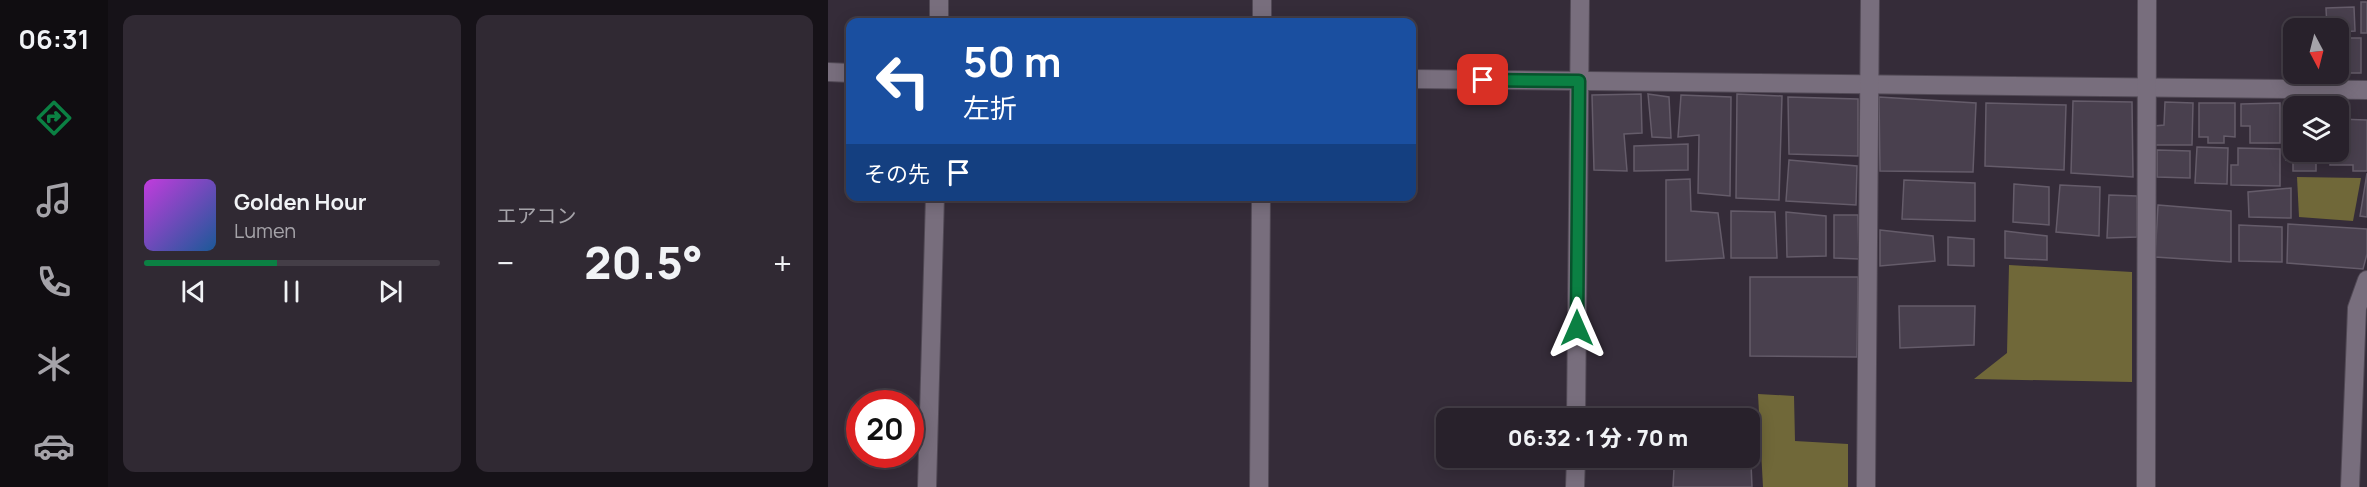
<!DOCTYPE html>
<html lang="ja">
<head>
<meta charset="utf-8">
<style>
	:root { --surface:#28212b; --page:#302933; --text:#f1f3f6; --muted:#a5a3a9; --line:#443e47; --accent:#0b8043 }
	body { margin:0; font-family:Manrope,"Noto Sans JP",sans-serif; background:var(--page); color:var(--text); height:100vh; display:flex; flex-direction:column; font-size:22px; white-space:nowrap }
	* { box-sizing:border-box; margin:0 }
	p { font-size:20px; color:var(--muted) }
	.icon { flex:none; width:33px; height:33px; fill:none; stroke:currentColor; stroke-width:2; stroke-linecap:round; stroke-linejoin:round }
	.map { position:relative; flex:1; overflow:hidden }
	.side { display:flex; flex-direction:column; gap:15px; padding:15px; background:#161218; width:720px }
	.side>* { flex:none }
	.banner { position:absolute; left:18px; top:18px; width:570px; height:183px; border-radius:12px; box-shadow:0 3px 15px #0003,0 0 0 2px var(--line); background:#1a4fa0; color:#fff; overflow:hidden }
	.needle { width:39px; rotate:173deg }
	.buttons { position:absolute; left:1455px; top:18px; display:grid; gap:12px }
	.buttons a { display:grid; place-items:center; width:66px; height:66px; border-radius:12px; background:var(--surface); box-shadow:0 3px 15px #0003,0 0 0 2px var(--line); font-size:30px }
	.speed { position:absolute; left:18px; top:390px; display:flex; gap:12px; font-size:30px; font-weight:700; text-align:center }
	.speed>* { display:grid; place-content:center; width:78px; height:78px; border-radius:50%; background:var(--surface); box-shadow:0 3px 15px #0003,0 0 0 2px var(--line); line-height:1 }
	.speed .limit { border:9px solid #d22; background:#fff; color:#111 }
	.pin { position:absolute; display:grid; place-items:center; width:51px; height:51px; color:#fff; margin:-26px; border-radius:12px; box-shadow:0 3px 9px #0006 }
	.me { position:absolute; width:66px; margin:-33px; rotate:0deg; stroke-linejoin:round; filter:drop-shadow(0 0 4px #0008) }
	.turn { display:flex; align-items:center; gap:21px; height:126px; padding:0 18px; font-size:27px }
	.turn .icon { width:78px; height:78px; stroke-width:2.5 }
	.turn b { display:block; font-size:42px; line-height:51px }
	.then { display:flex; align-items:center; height:57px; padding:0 18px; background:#0003; gap:12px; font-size:22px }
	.big { font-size:45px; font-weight:800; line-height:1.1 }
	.side .tile { flex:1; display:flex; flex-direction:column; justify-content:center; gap:9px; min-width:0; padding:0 21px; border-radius:12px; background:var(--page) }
	.song { display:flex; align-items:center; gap:18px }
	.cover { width:72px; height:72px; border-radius:9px; background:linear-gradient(135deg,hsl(290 70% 55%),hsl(210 70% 35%)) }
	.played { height:6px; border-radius:3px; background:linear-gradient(90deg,var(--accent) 45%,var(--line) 45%) }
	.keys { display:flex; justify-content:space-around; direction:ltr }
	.heat { display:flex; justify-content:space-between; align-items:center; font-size:33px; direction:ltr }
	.side .tiles { flex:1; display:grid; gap:15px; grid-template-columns:repeat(2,1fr) }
	.trip { position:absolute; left:608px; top:408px; width:324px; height:60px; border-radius:12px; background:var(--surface); box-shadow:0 3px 15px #0003,0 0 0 2px var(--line); font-weight:800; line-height:60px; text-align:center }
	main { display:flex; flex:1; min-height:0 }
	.tab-bar { display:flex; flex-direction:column; width:108px; justify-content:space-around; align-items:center; background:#100d11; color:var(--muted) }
	.tab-bar .icon { width:42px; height:42px }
	.tab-bar .active { color:var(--accent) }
	.tab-bar b { font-size:27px; color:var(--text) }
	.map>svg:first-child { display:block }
	.forest { fill:#706839 }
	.building { fill:#49404e; stroke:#655c6a; stroke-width:1.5 }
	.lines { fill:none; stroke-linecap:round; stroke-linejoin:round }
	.minor-casing { stroke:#514955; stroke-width:20 }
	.minor { stroke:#786e7d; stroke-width:18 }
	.route-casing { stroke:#07532c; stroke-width:15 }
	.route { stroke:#0b8043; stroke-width:10 }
</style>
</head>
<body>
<main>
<nav class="tab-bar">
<b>06:31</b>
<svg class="icon active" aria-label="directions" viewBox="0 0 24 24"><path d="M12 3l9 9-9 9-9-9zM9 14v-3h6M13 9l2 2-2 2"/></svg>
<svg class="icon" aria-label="music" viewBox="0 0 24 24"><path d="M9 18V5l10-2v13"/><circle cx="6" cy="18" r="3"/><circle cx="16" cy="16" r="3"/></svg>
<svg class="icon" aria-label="phone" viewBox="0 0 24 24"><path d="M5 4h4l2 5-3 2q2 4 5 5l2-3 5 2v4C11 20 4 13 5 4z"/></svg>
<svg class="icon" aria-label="climate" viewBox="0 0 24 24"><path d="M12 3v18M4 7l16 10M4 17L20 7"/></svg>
<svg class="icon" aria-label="car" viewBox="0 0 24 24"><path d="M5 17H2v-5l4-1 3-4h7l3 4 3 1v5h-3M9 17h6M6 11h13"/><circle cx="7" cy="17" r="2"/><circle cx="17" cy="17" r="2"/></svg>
</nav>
<section class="side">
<div class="tiles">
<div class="tile">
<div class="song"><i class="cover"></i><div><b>Golden Hour</b><p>Lumen</p></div></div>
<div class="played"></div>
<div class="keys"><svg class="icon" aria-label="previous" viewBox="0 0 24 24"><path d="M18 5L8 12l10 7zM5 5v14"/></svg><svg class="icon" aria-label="pause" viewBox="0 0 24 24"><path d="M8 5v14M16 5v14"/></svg><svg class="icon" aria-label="next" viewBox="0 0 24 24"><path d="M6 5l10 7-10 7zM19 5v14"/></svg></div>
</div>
<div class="tile"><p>エアコン</p>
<div class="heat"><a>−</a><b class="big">20.5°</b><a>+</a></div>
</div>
</div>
</section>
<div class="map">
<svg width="1539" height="487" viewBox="0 0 1539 487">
	<rect width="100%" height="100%" fill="#352c39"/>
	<!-- forest -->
	<g class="forest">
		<path d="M1469,177L1533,178L1525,221L1471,217Z"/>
		<path d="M1181,265L1304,272V382L1146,379L1179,353Z"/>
		<path d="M930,394L966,396L967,441L1020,444V487H935Z"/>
	</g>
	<!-- building -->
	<g class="building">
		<rect x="1533" y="2" width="6" height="31"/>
		<path d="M1526,7L1527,31L1510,32V28H1499L1498,8Z"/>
		<path d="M1460,23H1494V28H1466V70H1459Z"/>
		<path d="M1517,38H1533V73H1510V42H1517Z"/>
		<path d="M813,94L814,133L796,134L799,171L766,170L764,95Z"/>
		<path d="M820,94L841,97L843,138L824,137Z"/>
		<path d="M909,94L954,96L951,200L908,198Z"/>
		<path d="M853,95L903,97L902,196L870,193L871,135L850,137Z"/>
		<path d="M960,97L1030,99V156L961,154Z"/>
		<path d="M1051,97L1148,103L1145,172L1052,171Z"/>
		<path d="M1245,101L1304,102L1305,177L1243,173Z"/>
		<path d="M1337,102L1365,103L1364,145H1325L1326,126L1336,125Z"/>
		<path d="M1458,102H1479V106H1466V152H1510V119L1539,120V171H1525V165H1502L1503,155H1488V171H1465V160H1458Z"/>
		<path d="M1158,103L1238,105L1236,170L1157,166Z"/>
		<path d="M1371,103H1407V137L1396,136V143H1380V137H1371Z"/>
		<path d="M1452,103V143H1422V126H1413V104Z"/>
		<path d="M860,144V170L806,171V146Z"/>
		<path d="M1369,147L1400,148L1399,184L1367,183Z"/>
		<path d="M1410,148L1452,149V186L1403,185V165H1410Z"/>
		<path d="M1329,150L1362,151V178L1329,177Z"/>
		<path d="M961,160L1029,166L1028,205L958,201Z"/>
		<path d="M1539,173V217L1532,216Z"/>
		<path d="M862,179L863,211L890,213L896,258L838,261V180Z"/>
		<path d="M1076,180L1147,183V221L1074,219Z"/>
		<path d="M1186,184L1221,187V225L1185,222Z"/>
		<path d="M1232,185L1272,187L1271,236L1228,232Z"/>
		<path d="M1463,188V218L1421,217L1420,192Z"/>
		<path d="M1281,195L1309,196V237L1279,238Z"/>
		<path d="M1330,205L1403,211V262L1327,257Z"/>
		<path d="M903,211L947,212L949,258H903Z"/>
		<path d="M958,212L998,216V256L959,257Z"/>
		<path d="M1006,215H1030L1031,259L1006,258Z"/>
		<path d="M1460,224L1539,229V254L1535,269L1459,263Z"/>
		<path d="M1411,225L1454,227V262L1411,261Z"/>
		<path d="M1052,230L1105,236L1107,261L1052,266Z"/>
		<path d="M1177,231L1219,236V260L1177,258Z"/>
		<path d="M1120,237L1146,239V266L1120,265Z"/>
		<path d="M922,277H1030L1029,357L922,356Z"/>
		<path d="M1071,306H1147L1146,345L1072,348Z"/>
		<path d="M923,463L924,487H845L846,469Z"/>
	</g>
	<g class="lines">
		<!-- minor casing -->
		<g class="minor-casing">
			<g id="minor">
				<path d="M111,22V0"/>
				<path d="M434,22V0"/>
				<path d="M0,72L22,73"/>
				<path d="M584,79L1539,90"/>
				<path d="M748,418L752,0"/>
				<path d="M99,487L107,196"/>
				<path d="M431,487L433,196"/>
				<path d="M747,487L748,458"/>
				<path d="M1038,487L1042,0"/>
				<path d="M1318,487L1319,0"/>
				<path d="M1522,487L1529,308L1539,280"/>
			</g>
		</g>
		<!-- minor -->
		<use href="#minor" class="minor"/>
	</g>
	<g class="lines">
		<!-- route casing -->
		<g class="route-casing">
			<path id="route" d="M655,80L751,81L749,328"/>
		</g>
		<!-- route -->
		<use href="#route" class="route"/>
	</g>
</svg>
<div class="buttons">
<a><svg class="needle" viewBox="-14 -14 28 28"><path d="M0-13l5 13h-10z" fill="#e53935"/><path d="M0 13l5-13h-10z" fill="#a5a3a9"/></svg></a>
<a><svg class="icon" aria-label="layers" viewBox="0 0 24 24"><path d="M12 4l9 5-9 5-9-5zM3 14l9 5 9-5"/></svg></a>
</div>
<div class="speed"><div class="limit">20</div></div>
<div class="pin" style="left:655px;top:80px;background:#d93025"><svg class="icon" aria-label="arrive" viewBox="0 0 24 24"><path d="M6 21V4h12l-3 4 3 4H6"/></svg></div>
<svg class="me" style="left:749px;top:328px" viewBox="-20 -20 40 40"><path d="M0-17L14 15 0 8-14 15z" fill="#0b8043" stroke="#fff" stroke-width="4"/></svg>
<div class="trip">06:32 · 1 分 · 70 m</div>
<div class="banner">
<div class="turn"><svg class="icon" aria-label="left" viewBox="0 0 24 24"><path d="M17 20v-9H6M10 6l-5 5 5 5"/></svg><div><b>50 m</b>左折</div></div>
<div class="then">その先<svg class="icon" aria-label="arrive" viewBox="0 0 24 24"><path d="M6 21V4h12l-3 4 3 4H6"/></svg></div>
</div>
</div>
</main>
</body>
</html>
